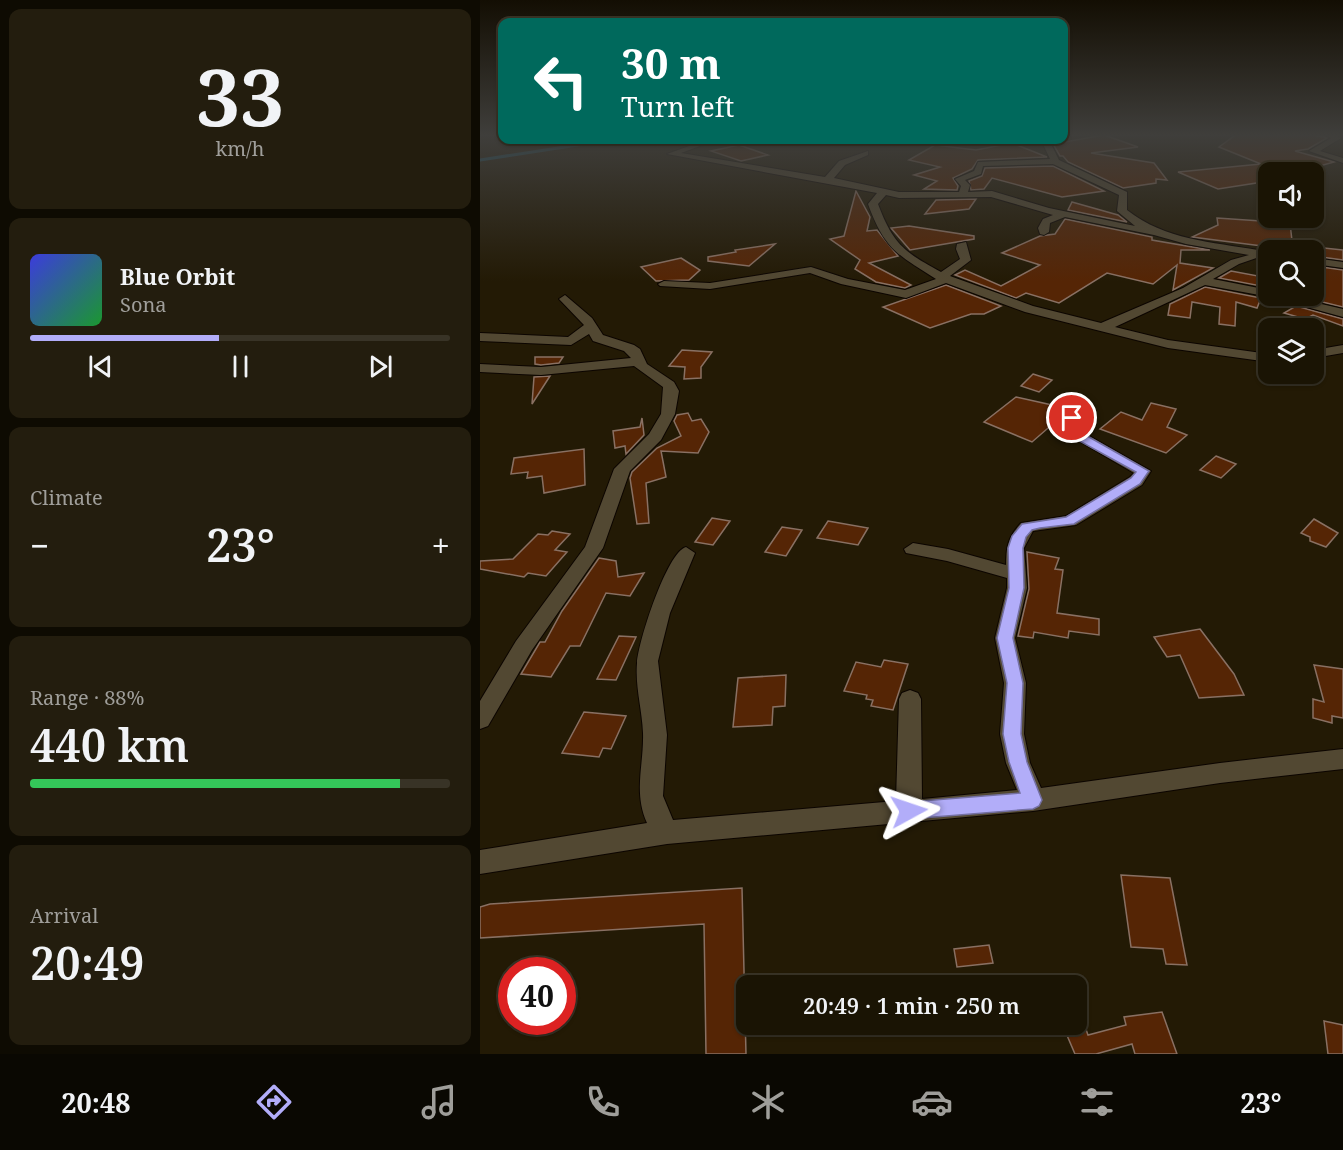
<!DOCTYPE html>
<html lang="en">
<head>
<meta charset="utf-8">
<style>
	:root { --surface:#1a1404; --page:#231d0e; --text:#f1f3f6; --muted:#9f9e9a; --line:#383326; --accent:#b2adf9 }
	body { margin:0; font-family:"Noto Serif",serif; background:var(--page); color:var(--text); height:100vh; display:flex; flex-direction:column; font-size:22px; white-space:nowrap }
	* { box-sizing:border-box; margin:0 }
	p { font-size:20px; color:var(--muted) }
	.icon { flex:none; width:33px; height:33px; fill:none; stroke:currentColor; stroke-width:2; stroke-linecap:round; stroke-linejoin:round }
	.map { position:relative; flex:1; overflow:hidden }
	.details { display:flex; flex-direction:column; gap:9px; padding:9px; background:#0e0b02; width:480px }
	.details>* { flex:none }
	.guide { position:absolute; left:18px; top:18px; width:570px; height:126px; border-radius:12px; box-shadow:0 2px 4px #0004,0 0 0 2px var(--line); background:#00695c; color:#fff; overflow:hidden }
	.tools { position:absolute; left:778px; top:162px; display:grid; gap:12px }
	.tools a { display:grid; place-items:center; width:66px; height:66px; border-radius:12px; background:var(--surface); box-shadow:0 2px 4px #0004,0 0 0 2px var(--line); font-size:30px }
	.speed { position:absolute; left:18px; top:957px; display:flex; gap:12px; font-size:30px; font-weight:700; text-align:center }
	.speed>* { display:grid; place-content:center; width:78px; height:78px; border-radius:50%; background:var(--surface); box-shadow:0 2px 4px #0004,0 0 0 2px var(--line); line-height:1 }
	.speed .limit { border:9px solid #d22; background:#fff; color:#111 }
	.pin { position:absolute; display:grid; place-items:center; width:51px; height:51px; color:#fff; margin:-26px; border:3px solid #fff; border-radius:50%; box-shadow:0 2px 6px #0007 }
	.me { position:absolute; width:66px; margin:-33px; rotate:85deg; stroke-linejoin:round; filter:drop-shadow(0 0 4px #0008) }
	.turn { display:flex; align-items:center; gap:21px; height:126px; padding:0 24px; font-size:27px }
	.turn .icon { width:78px; height:78px; stroke-width:2.5 }
	.turn b { display:block; font-size:42px; line-height:51px }
	.big { font-size:45px; font-weight:600; line-height:1.1 }
	.details .tile { flex:1; display:flex; flex-direction:column; justify-content:center; gap:9px; min-width:0; padding:0 21px; border-radius:12px; background:var(--page) }
	.details .dial { align-items:center; gap:0 }
	.dial b { font-size:78px; line-height:1 }
	.song { display:flex; align-items:center; gap:18px }
	.cover { width:72px; height:72px; border-radius:9px; background:linear-gradient(135deg,hsl(240 70% 55%),hsl(130 70% 35%)) }
	.played { height:6px; border-radius:3px; background:linear-gradient(90deg,var(--accent) 45%,var(--line) 45%) }
	.keys { display:flex; justify-content:space-around; direction:ltr }
	.heat { display:flex; justify-content:space-between; align-items:center; font-size:33px; direction:ltr }
	.charge { height:9px; border-radius:4px; background:linear-gradient(90deg,#34c759 88%,var(--line) 0) }
	.trip { position:absolute; left:256px; top:975px; width:351px; height:60px; border-radius:12px; background:var(--surface); box-shadow:0 2px 4px #0004,0 0 0 2px var(--line); font-weight:600; line-height:60px; text-align:center }
	.tab-bar { display:flex; height:96px; justify-content:space-around; align-items:center; background:#0a0802; color:var(--muted) }
	.tab-bar .icon { width:42px; height:42px }
	.tab-bar .active { color:var(--accent) }
	.tab-bar b { font-size:27px; color:var(--text) }
	main { display:flex; flex:1; min-height:0 }
	.map>svg:first-child { display:block }
	.lines { fill:none; stroke-linecap:round; stroke-linejoin:round }
	.stream { stroke:#19637f; stroke-width:3 }
	.building { fill:#552505; stroke:#897063; stroke-width:1.5 }
	.minor-casing { stroke:#0c0500; stroke-width:2 }
	.minor { fill:#524832; fill-rule:evenodd }
	.route { fill:#b2adf9; stroke:#7470a2; stroke-width:1.5 }
</style>
</head>
<body>
<main>
<section class="details">
<div class="tile dial"><b>33</b><p>km/h</p></div>
<div class="tile">
<div class="song"><i class="cover"></i><div><b>Blue Orbit</b><p>Sona</p></div></div>
<div class="played"></div>
<div class="keys"><svg class="icon" aria-label="previous" viewBox="0 0 24 24"><path d="M18 5L8 12l10 7zM5 5v14"/></svg><svg class="icon" aria-label="pause" viewBox="0 0 24 24"><path d="M8 5v14M16 5v14"/></svg><svg class="icon" aria-label="next" viewBox="0 0 24 24"><path d="M6 5l10 7-10 7zM19 5v14"/></svg></div>
</div>
<div class="tile"><p>Climate</p>
<div class="heat"><a>−</a><b class="big">23°</b><a>+</a></div>
</div>
<div class="tile"><p>Range · 88%</p><b class="big">440 km</b><div class="charge"></div></div>
<div class="tile"><p>Arrival</p><b class="big">20:49</b></div>
</section>
<div class="map">
<svg width="863" height="1054" viewBox="0 0 863 1054">
	<rect width="100%" height="100%" fill="#231a05"/>
	<g class="lines">
		<!-- stream -->
		<path class="stream" d="M0,160L130,140"/>
	</g>
	<!-- building -->
	<g class="building">
		<path d="M757,134H825L844,137L847,138L828,149L815,151L854,162L818,172H803L789,167V181L738,189L698,172L781,164L739,147Z"/>
		<path d="M624,135L658,147L611,153L674,163L687,180L676,179V183L643,188L588,162L583,156H580L573,144Z"/>
		<path d="M532,143L567,157L498,160L492,169L473,178L478,186L477,190L444,189L457,181L434,175L460,167L429,160L455,145L496,150Z"/>
		<path d="M259,145L288,155L261,161L231,151Z"/>
		<path d="M573,166L624,191L582,197L512,178L504,189L491,190L489,181L502,176L505,168Z"/>
		<path d="M376,191L390,217L387,231L397,230L418,256L389,263L431,285L425,288L396,282L375,269L380,260L350,239L364,236Z"/>
		<path d="M496,199L489,209L445,214L456,200Z"/>
		<path d="M592,202L638,215L647,222L588,210Z"/>
		<path d="M737,218L810,223L813,250L712,237L738,225Z"/>
		<path d="M585,219L672,237V240L730,250H701L700,263L733,268L693,290L697,265L673,284L627,273L579,303L546,293L536,298L475,275L485,270L521,286L560,265L522,253L560,236L575,234Z"/>
		<path d="M429,226L494,236V239L430,250L411,228Z"/>
		<path d="M295,244L269,266L228,261V257L256,252L255,250Z"/>
		<path d="M834,247L863,250V260L834,256Z"/>
		<path d="M201,258L220,270L209,280L176,281L161,267Z"/>
		<path d="M834,266L863,270V307L830,299L834,297Z"/>
		<path d="M751,271L789,278V281L786,287L739,278Z"/>
		<path d="M466,285L521,306L504,314H491L450,328L403,307Z"/>
		<path d="M725,287L781,298L777,308L756,302L755,326L739,324L740,307L712,302L710,318L688,315L690,304Z"/>
		<path d="M816,306L863,319V326L833,315L825,319L804,313Z"/>
		<path d="M202,350L232,352L221,367V378L204,379L205,367L189,366Z"/>
		<path d="M55,357H83L79,363L61,365L55,364Z"/>
		<path d="M553,374L572,380L559,392L541,386Z"/>
		<path d="M70,376L52,404L54,377Z"/>
		<path d="M536,397L590,409L552,442L504,422Z"/>
		<path d="M671,403L696,409L687,427L707,435L686,453L620,429L641,412L662,420Z"/>
		<path d="M208,413L212,421L221,419L229,432L218,453L181,451L186,477L166,483L169,523L157,524L150,478L152,472L177,448L201,436L194,421L197,415Z"/>
		<path d="M162,418L164,435L146,454L145,446L135,448L133,431L160,427Z"/>
		<path d="M104,449L105,485L64,493L62,476L47,478L48,472L31,474L34,458Z"/>
		<path d="M736,456L756,464L741,478L720,470Z"/>
		<path d="M232,518L250,521L233,545L215,542Z"/>
		<path d="M834,519L858,533L846,547L830,541V537L821,533Z"/>
		<path d="M348,521L388,528L378,545L337,538Z"/>
		<path d="M302,527L322,530L306,556L285,552Z"/>
		<path d="M72,531L90,534L75,550L87,552L66,576L48,573L44,577L0,569V561L33,559L58,534L68,535Z"/>
		<path d="M547,552L579,558L575,569L583,570L577,613L619,619V635L589,631L588,638L554,632L553,638L538,636L549,589Z"/>
		<path d="M119,558L136,561L138,577L164,573L150,596L126,593L100,646H90L71,677L41,674L60,642H65L82,611Z"/>
		<path d="M720,629L754,674L764,695L719,698L700,655L687,657L674,637Z"/>
		<path d="M139,636L156,637L136,680L117,679Z"/>
		<path d="M404,660L428,664L413,710L391,706L393,700L386,699L387,695L364,691L376,662L401,667Z"/>
		<path d="M834,665L863,669V718L852,716V723L833,718V699L844,702Z"/>
		<path d="M306,675L305,706L293,707L292,725L253,727L258,678Z"/>
		<path d="M104,712L146,716L131,749L123,748L119,757L82,753Z"/>
		<path d="M641,875L690,878L707,965L686,964L683,949L651,947Z"/>
		<path d="M262,888L266,1054H226L224,924L0,938V907L10,904Z"/>
		<path d="M509,945L513,963L477,967L474,949Z"/>
		<path d="M682,1012L697,1054H655L652,1044L616,1054H595L583,1026L597,1024L603,1021L608,1035L646,1025L644,1017Z"/>
		<path d="M844,1021L863,1025V1054H848Z"/>
	</g>
	<g class="lines">
		<!-- minor casing -->
		<g class="minor-casing">
			<g id="minor">
				<path d="M844,134H854L861,138L840,151L863,158V163L829,151L851,138Z"/>
				<path d="M226,140H236L201,153L345,177L359,161L388,151V155L365,165L354,178L419,192H479L481,186L475,179L494,171L498,162L570,159L563,144L564,140H572L571,144L579,160L647,192V210C685,240 732,242 778,250L788,254L759,264L733,279L789,290V296H807L863,309V317L790,297L725,285L635,327L688,340L789,354V362L688,348L545,312L466,283L426,298L361,284L330,273L230,289L180,286L178,284L184,281L230,283L331,267L368,279L425,290L456,279C417,254 405,250 388,204L397,193L187,154ZM573,164L639,195L637,211L655,226L569,208L512,191L488,192L490,185L485,180L501,174L503,166ZM406,195L419,198L511,197L573,215L563,219L558,228L560,234L564,235L569,232L570,223L585,217L674,235L706,244L769,255L751,260L703,288L621,323L553,306L470,276L491,260L486,242L477,244L476,249L480,259L461,272C424,252 413,244 398,204Z"/>
				<path d="M834,258L863,262V268L834,264Z"/>
				<path d="M85,295L112,318L123,335L154,345L160,349L167,364L194,382L199,391L195,414L181,440L150,471L123,548L52,650L8,726L0,729V701L36,641L105,547L134,469L169,434L181,414L183,387L154,366L61,375L0,372V364L61,367L151,358L144,351L113,341L109,334L91,345L0,341V333L88,337L104,325L79,299Z"/>
				<path d="M863,345V353L834,358V350Z"/>
				<path d="M592,413L600,418V430L604,433L671,471L662,485L596,525L553,531L544,548L547,588L535,638L546,683L544,734L550,763L561,788L740,763L863,749V769L740,783L553,811L187,844L0,874V850L167,823C153,792 164,765 163,733C162,709 155,687 157,663C158,642 187,552 206,547L215,553L190,613L178,661L187,735L183,796L193,820L416,801L419,699L422,693L430,690L438,693L441,699L442,799L537,790L526,763L520,734L524,683L515,638L527,588V578L467,561L426,553L424,549L433,543L468,549L526,565C526,547 528,537 541,523L586,516L650,477L654,473L587,434L584,418Z"/>
			</g>
		</g>
		<!-- minor -->
		<use href="#minor" class="minor"/>
	</g>
	<!-- sky -->
	<linearGradient id="sky" x2="0" y2="1"><stop stop-color="#130e03"/><stop offset="0.48" stop-color="#3f3e3b"/><stop offset="1" stop-color="#3f3e3b" stop-opacity="0"/></linearGradient>
	<rect width="863" height="281" fill="url(#sky)"/>
	<!-- route -->
	<path class="route" d="M588,416H596L598,430L602,433L669,471L660,484L594,524L560,528L552,530L546,537L543,548L544,588L533,638L543,683L541,734L547,762L562,800L559,806L553,809L429,819L422,817L419,811L422,805L429,802L540,793L529,762L523,734L527,683L517,638L529,588L528,548L532,536L542,524L586,517L651,478L656,472L594,438L586,431Z"/>
</svg>
<div class="tools">
<a><svg class="icon" aria-label="sound" viewBox="0 0 24 24"><path d="M4 9h4l5-4v14l-5-4H4zM17 9q2 3 0 6"/></svg></a>
<a><svg class="icon" aria-label="search" viewBox="0 0 24 24"><circle cx="10" cy="10" r="6"/><path d="M15 15l6 6"/></svg></a>
<a><svg class="icon" aria-label="layers" viewBox="0 0 24 24"><path d="M12 4l9 5-9 5-9-5zM3 14l9 5 9-5"/></svg></a>
</div>
<div class="speed"><div class="limit">40</div></div>
<div class="pin" style="left:592px;top:418px;background:#d93025"><svg class="icon" aria-label="arrive" viewBox="0 0 24 24"><path d="M6 21V4h12l-3 4 3 4H6"/></svg></div>
<svg class="me" style="left:429px;top:811px" viewBox="-20 -20 40 40"><path d="M0-17L14 15 0 8-14 15z" fill="#b2adf9" stroke="#fff" stroke-width="4"/></svg>
<div class="trip">20:49 · 1 min · 250 m</div>
<div class="guide">
<div class="turn"><svg class="icon" aria-label="left" viewBox="0 0 24 24"><path d="M17 20v-9H6M10 6l-5 5 5 5"/></svg><div><b>30 m</b>Turn left</div></div>
</div>
</div>
</main>
<nav class="tab-bar">
<b>20:48</b>
<svg class="icon active" aria-label="directions" viewBox="0 0 24 24"><path d="M12 3l9 9-9 9-9-9zM9 14v-3h6M13 9l2 2-2 2"/></svg>
<svg class="icon" aria-label="music" viewBox="0 0 24 24"><path d="M9 18V5l10-2v13"/><circle cx="6" cy="18" r="3"/><circle cx="16" cy="16" r="3"/></svg>
<svg class="icon" aria-label="phone" viewBox="0 0 24 24"><path d="M5 4h4l2 5-3 2q2 4 5 5l2-3 5 2v4C11 20 4 13 5 4z"/></svg>
<svg class="icon" aria-label="climate" viewBox="0 0 24 24"><path d="M12 3v18M4 7l16 10M4 17L20 7"/></svg>
<svg class="icon" aria-label="car" viewBox="0 0 24 24"><path d="M5 17H2v-5l4-1 3-4h7l3 4 3 1v5h-3M9 17h6M6 11h13"/><circle cx="7" cy="17" r="2"/><circle cx="17" cy="17" r="2"/></svg>
<svg class="icon" aria-label="filters" viewBox="0 0 24 24"><path d="M4 7h16M4 17h16"/><circle cx="9" cy="7" r="2"/><circle cx="15" cy="17" r="2"/></svg>
<b>23°</b>
</nav>
</body>
</html>
